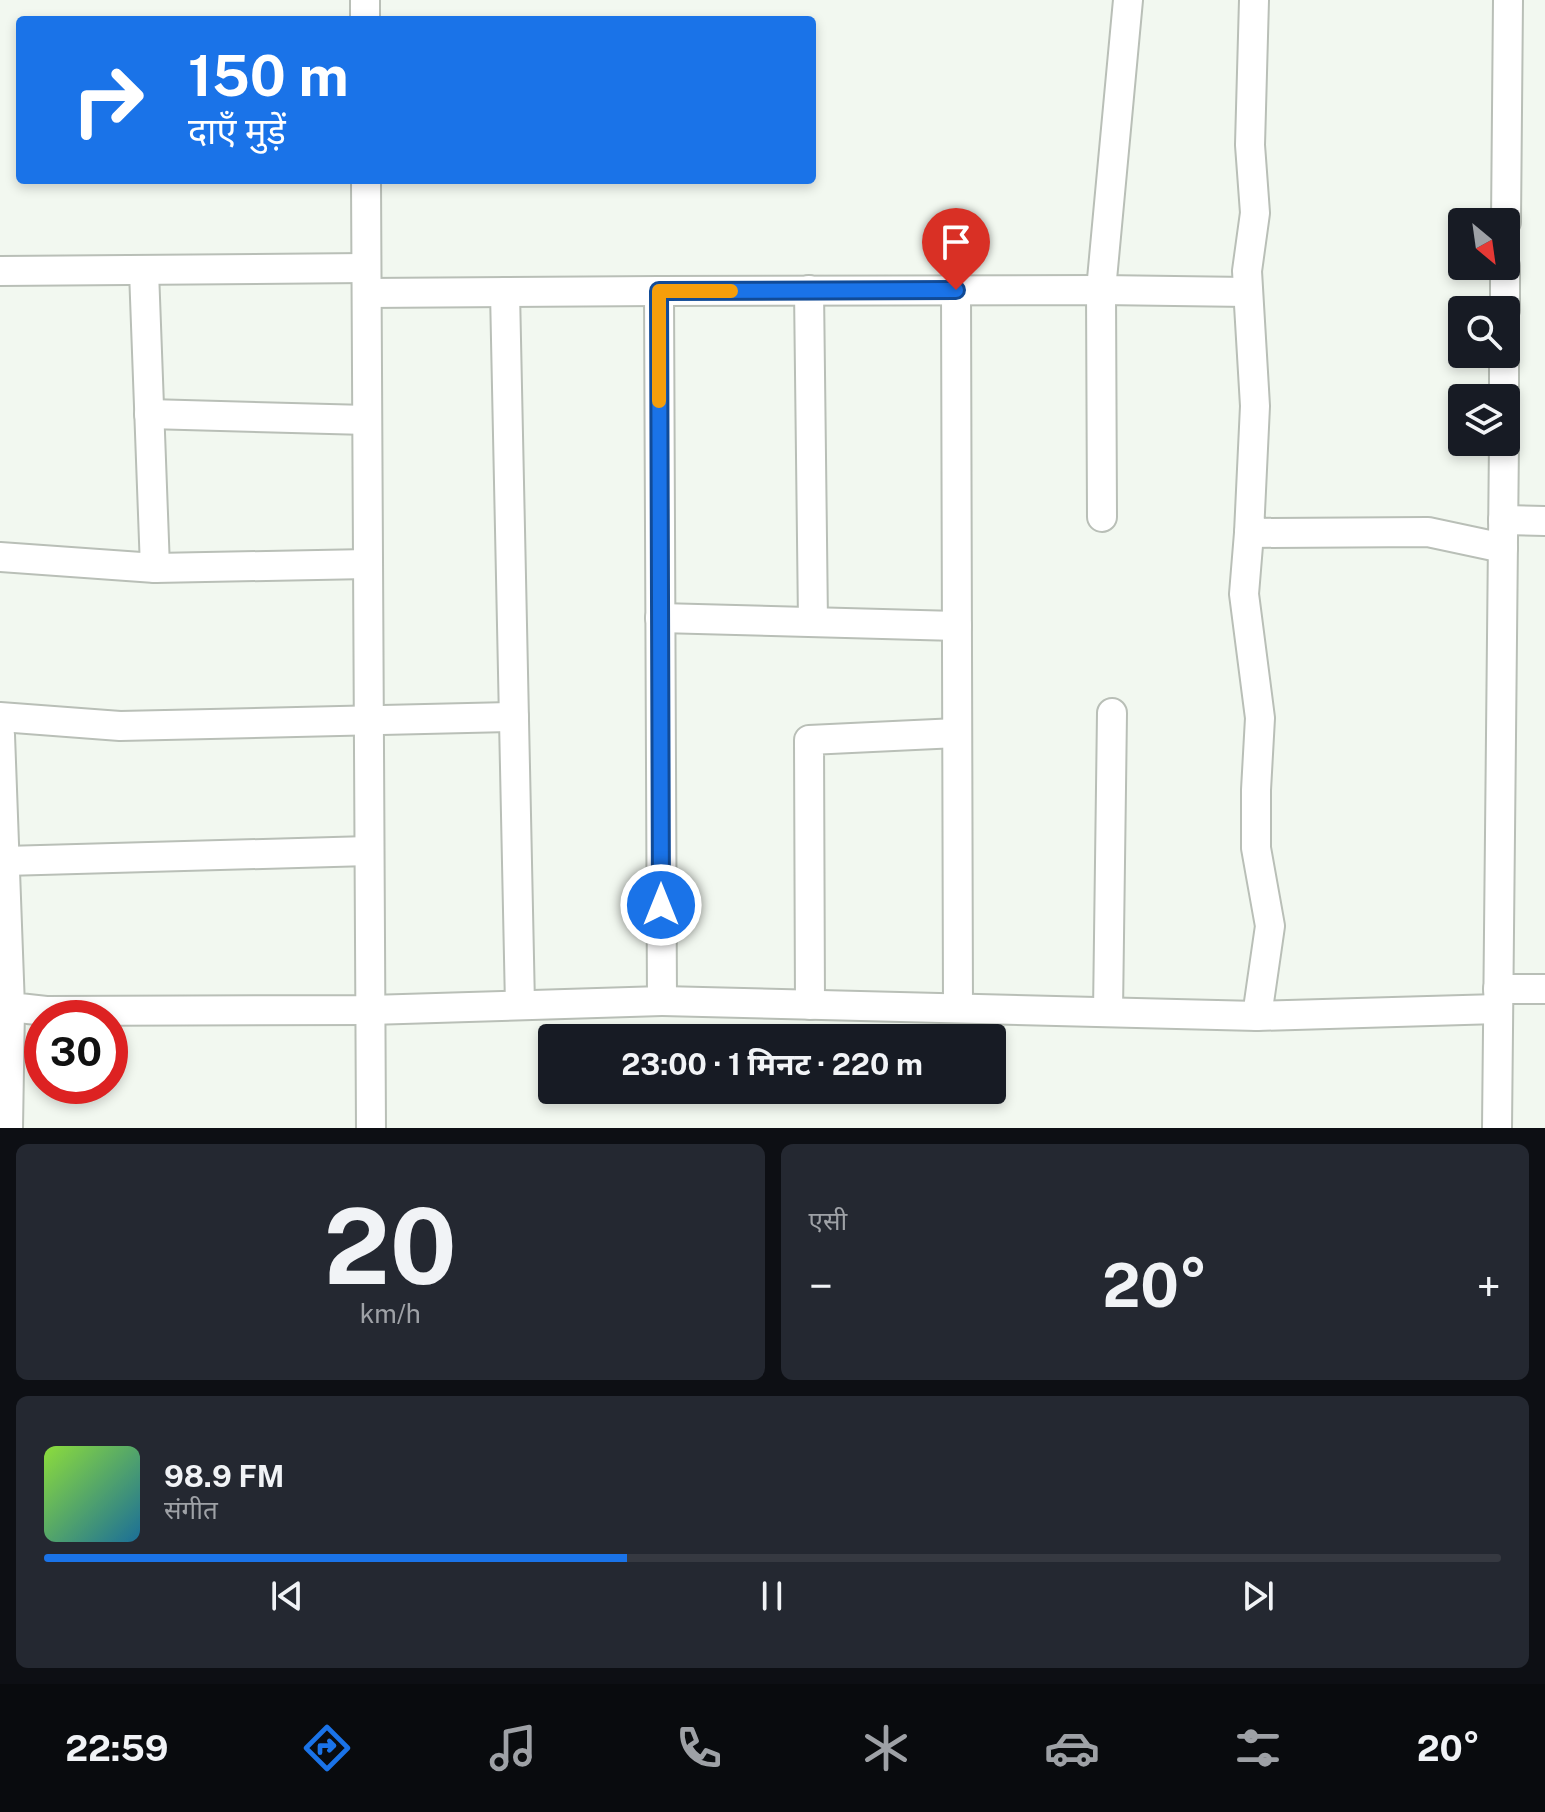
<!DOCTYPE html>
<html lang="hi">
<head>
<meta charset="utf-8">
<style>
	:root { --surface:#171b24; --page:#242831; --text:#f1f3f6; --muted:#9ea1a6; --line:#363941; --accent:#1a73e8 }
	body { margin:0; font-family:"Public Sans","Noto Sans Devanagari",sans-serif; background:var(--page); color:var(--text); height:100vh; display:flex; flex-direction:column; font-size:30px; white-space:nowrap }
	* { box-sizing:border-box; margin:0 }
	p { font-size:26px; color:var(--muted) }
	.icon { flex:none; width:44px; height:44px; fill:none; stroke:currentColor; stroke-width:2; stroke-linecap:round; stroke-linejoin:round }
	.map { position:relative; height:1128px; overflow:hidden }
	.panel { display:flex; flex-direction:column; gap:16px; padding:16px; background:#0d0f14; flex:1 }
	.panel>* { flex:none }
	.banner { position:absolute; left:16px; top:16px; width:800px; height:168px; border-radius:8px; box-shadow:0 4px 12px #0003; background:#1a73e8; color:#fff; overflow:hidden }
	.needle { width:52px; rotate:151deg }
	.fabs { position:absolute; left:1448px; top:208px; display:grid; gap:16px }
	.fabs a { display:grid; place-items:center; width:72px; height:72px; border-radius:8px; background:var(--surface); box-shadow:0 4px 12px #0003; font-size:40px }
	.speed { position:absolute; left:24px; top:1000px; display:flex; gap:16px; font-size:40px; font-weight:700; text-align:center }
	.speed>* { display:grid; place-content:center; width:104px; height:104px; border-radius:50%; background:var(--surface); box-shadow:0 4px 12px #0003; line-height:1 }
	.speed .limit { border:12px solid #d22; background:#fff; color:#111 }
	.pin { position:absolute; display:grid; place-items:center; width:68px; height:68px; color:#fff; margin:-82px -34px; border-radius:50% 50% 50% 0; rotate:-45deg; box-shadow:0 0 8px #0007 }
	.pin .icon { rotate:45deg }
	.me { position:absolute; width:88px; margin:-44px; rotate:0deg; stroke-linejoin:round; filter:drop-shadow(0 0 6px #0008) }
	.turn { display:flex; align-items:center; gap:28px; height:168px; padding:0 40px; font-size:36px }
	.turn .icon { width:104px; height:104px; stroke-width:2.5 }
	.turn b { display:block; font-size:56px; line-height:68px }
	.big { font-size:60px; font-weight:700; line-height:1.1 }
	.panel .tile { flex:1; display:flex; flex-direction:column; justify-content:center; gap:12px; min-width:0; padding:0 28px; border-radius:12px; background:var(--page) }
	.panel .dial { align-items:center; gap:0 }
	.dial b { font-size:104px; line-height:1 }
	.song { display:flex; align-items:center; gap:24px }
	.cover { width:96px; height:96px; border-radius:12px; background:linear-gradient(135deg,hsl(90 70% 55%),hsl(200 70% 35%)) }
	.played { height:8px; border-radius:4px; background:linear-gradient(90deg,var(--accent) 40%,var(--line) 40%) }
	.keys { display:flex; justify-content:space-around; direction:ltr }
	.heat { display:flex; justify-content:space-between; align-items:center; font-size:44px; direction:ltr }
	.panel .tiles { flex:1; display:grid; gap:16px; grid-template-columns:1fr 1fr }
	.tile:last-child { grid-column:span 2 }
	.trip { position:absolute; left:538px; top:1024px; width:468px; height:80px; border-radius:8px; background:var(--surface); box-shadow:0 4px 12px #0003; font-weight:700; line-height:80px; text-align:center }
	.menu { display:flex; height:128px; justify-content:space-around; align-items:center; background:#090b0e; color:var(--muted) }
	.menu .icon { width:56px; height:56px }
	.menu .selected { color:var(--accent) }
	.menu b { font-size:36px; color:var(--text) }
	.map>svg:first-child { display:block }
	.lines { fill:none; stroke-linecap:round; stroke-linejoin:round }
	.minor-casing { stroke:#b9bfb7; stroke-width:32 }
	.minor { stroke:#fff; stroke-width:28 }
	.route-casing { stroke:#114b97; stroke-width:20 }
	.route { stroke:#1a73e8; stroke-width:14 }
	.slow { stroke:#f59e0b; stroke-width:14 }
</style>
</head>
<body>
<div class="map">
<svg width="1545" height="1128" viewBox="0 0 1545 1128">
	<rect width="100%" height="100%" fill="#f2f8f0"/>
	<g class="lines">
		<!-- minor casing -->
		<g class="minor-casing">
			<g id="minor">
				<path d="M365,0V20"/>
				<path d="M1128,0L1101,290L1248,292"/>
				<path d="M1254,0L1250,145L1255,213L1247,271L1255,406L1249,533L1428,532L1503,548"/>
				<path d="M366,180L371,1128"/>
				<path d="M1506,222L1508,0"/>
				<path d="M0,271L366,268"/>
				<path d="M809,290L813,622"/>
				<path d="M956,290L958,1008"/>
				<path d="M505,292L520,1005"/>
				<path d="M367,293L659,291"/>
				<path d="M1505,310V266"/>
				<path d="M1504,398V354"/>
				<path d="M149,414L367,420"/>
				<path d="M1503,520L1545,521"/>
				<path d="M1249,533L1244,594L1260,718L1256,790V848L1270,926L1257,1016"/>
				<path d="M0,557L155,568L144,271"/>
				<path d="M155,568L368,564"/>
				<path d="M660,618L957,626"/>
				<path d="M0,717L120,726L514,717"/>
				<path d="M0,735L10,1007L46,1011L370,1010L662,1001L659,291L1101,290L1102,517"/>
				<path d="M5,861L369,851"/>
				<path d="M1498,989H1545"/>
				<path d="M662,1001L1257,1016L1498,1009"/>
				<path d="M810,1005L809,740L957,733"/>
				<path d="M1108,1012L1112,713"/>
				<path d="M8,1128L10,1007"/>
				<path d="M1497,1128L1504,442"/>
			</g>
		</g>
		<!-- minor -->
		<use href="#minor" class="minor"/>
	</g>
	<g class="lines">
		<!-- route casing -->
		<g class="route-casing">
			<path id="route" d="M661,905L659,291L956,290"/>
		</g>
		<!-- route -->
		<use href="#route" class="route"/>
		<!-- slow -->
		<path class="slow" d="M659,401V291H731"/>
	</g>
</svg>
<div class="fabs">
<a><svg class="needle" viewBox="-14 -14 28 28"><path d="M0-13l5 13h-10z" fill="#e53935"/><path d="M0 13l5-13h-10z" fill="#9ea1a6"/></svg></a>
<a><svg class="icon" aria-label="search" viewBox="0 0 24 24"><circle cx="10" cy="10" r="6"/><path d="M15 15l6 6"/></svg></a>
<a><svg class="icon" aria-label="layers" viewBox="0 0 24 24"><path d="M12 4l9 5-9 5-9-5zM3 14l9 5 9-5"/></svg></a>
</div>
<div class="speed"><div class="limit">30</div></div>
<div class="pin" style="left:956px;top:290px;background:#d93025"><svg class="icon" aria-label="arrive" viewBox="0 0 24 24"><path d="M6 21V4h12l-3 4 3 4H6"/></svg></div>
<svg class="me" style="left:661px;top:905px" viewBox="-20 -20 40 40"><circle r="17" fill="#1a73e8" stroke="#fff" stroke-width="3"/><path d="M0-11L8 9 0 5-8 9z" fill="#fff"/></svg>
<div class="trip">23:00 · 1 मिनट · 220 m</div>
<div class="banner">
<div class="turn"><svg class="icon" aria-label="right" viewBox="0 0 24 24"><path d="M7 20v-9h11M14 6l5 5-5 5"/></svg><div><b>150 m</b>दाएँ मुड़ें</div></div>
</div>
</div>
<section class="panel">
<div class="tiles">
<div class="tile dial"><b>20</b><p>km/h</p></div>
<div class="tile"><p>एसी</p>
<div class="heat"><a>−</a><b class="big">20°</b><a>+</a></div>
</div>
<div class="tile">
<div class="song"><i class="cover"></i><div><b>98.9 FM</b><p>संगीत</p></div></div>
<div class="played"></div>
<div class="keys"><svg class="icon" aria-label="previous" viewBox="0 0 24 24"><path d="M18 5L8 12l10 7zM5 5v14"/></svg><svg class="icon" aria-label="pause" viewBox="0 0 24 24"><path d="M8 5v14M16 5v14"/></svg><svg class="icon" aria-label="next" viewBox="0 0 24 24"><path d="M6 5l10 7-10 7zM19 5v14"/></svg></div>
</div>
</div>
</section>
<nav class="menu">
<b>22:59</b>
<svg class="icon selected" aria-label="directions" viewBox="0 0 24 24"><path d="M12 3l9 9-9 9-9-9zM9 14v-3h6M13 9l2 2-2 2"/></svg>
<svg class="icon" aria-label="music" viewBox="0 0 24 24"><path d="M9 18V5l10-2v13"/><circle cx="6" cy="18" r="3"/><circle cx="16" cy="16" r="3"/></svg>
<svg class="icon" aria-label="phone" viewBox="0 0 24 24"><path d="M5 4h4l2 5-3 2q2 4 5 5l2-3 5 2v4C11 20 4 13 5 4z"/></svg>
<svg class="icon" aria-label="climate" viewBox="0 0 24 24"><path d="M12 3v18M4 7l16 10M4 17L20 7"/></svg>
<svg class="icon" aria-label="car" viewBox="0 0 24 24"><path d="M5 17H2v-5l4-1 3-4h7l3 4 3 1v5h-3M9 17h6M6 11h13"/><circle cx="7" cy="17" r="2"/><circle cx="17" cy="17" r="2"/></svg>
<svg class="icon" aria-label="filters" viewBox="0 0 24 24"><path d="M4 7h16M4 17h16"/><circle cx="9" cy="7" r="2"/><circle cx="15" cy="17" r="2"/></svg>
<b>20°</b>
</nav>
</body>
</html>
